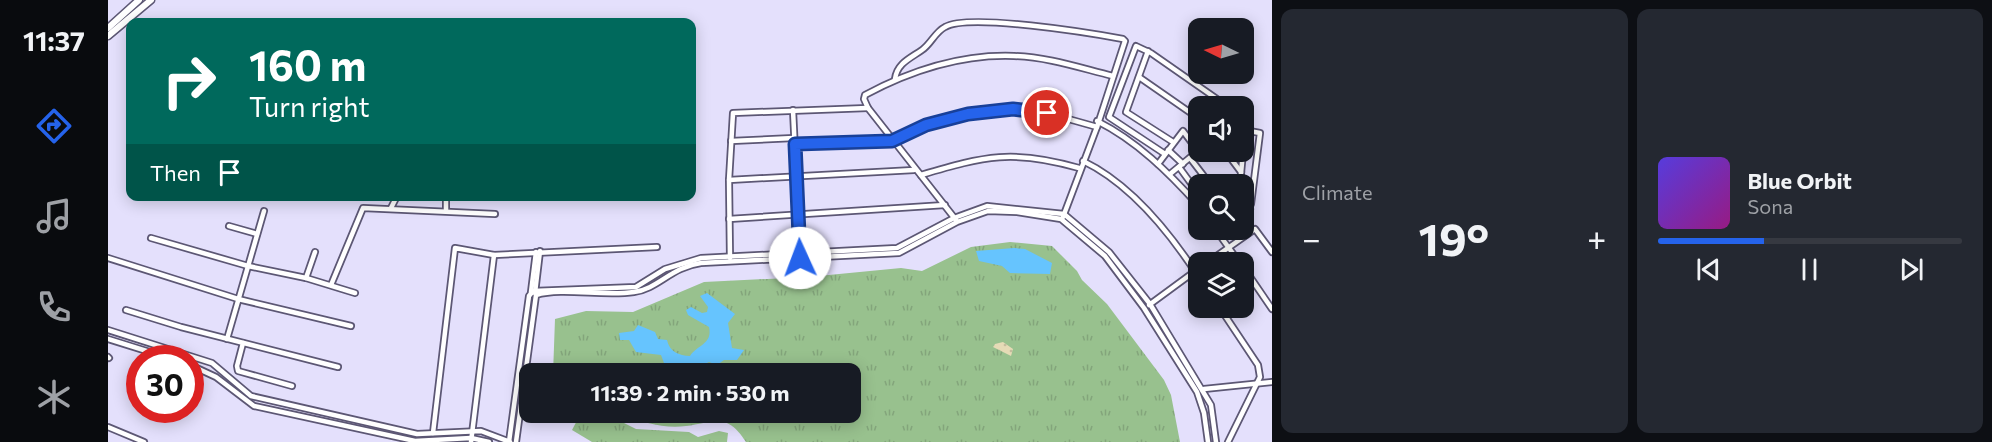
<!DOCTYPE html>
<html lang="en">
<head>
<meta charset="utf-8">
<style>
	:root { --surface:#171b24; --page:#242831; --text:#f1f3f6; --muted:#9ea1a6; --line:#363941; --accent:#2563eb }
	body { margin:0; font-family:Commissioner,sans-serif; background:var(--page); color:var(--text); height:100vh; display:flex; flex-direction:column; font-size:22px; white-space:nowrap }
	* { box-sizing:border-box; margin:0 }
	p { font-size:20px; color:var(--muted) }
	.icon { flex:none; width:33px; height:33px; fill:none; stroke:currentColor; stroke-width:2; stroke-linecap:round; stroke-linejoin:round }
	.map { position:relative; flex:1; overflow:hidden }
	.details { display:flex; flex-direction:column; gap:9px; padding:9px; background:#0d0f14; width:720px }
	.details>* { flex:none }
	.banner { position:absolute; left:18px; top:18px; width:570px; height:183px; border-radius:12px; box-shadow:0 3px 15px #0003; background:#00695c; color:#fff; overflow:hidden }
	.needle { width:39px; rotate:275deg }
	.controls { position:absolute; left:1080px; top:18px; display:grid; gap:12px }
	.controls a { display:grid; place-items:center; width:66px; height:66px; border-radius:12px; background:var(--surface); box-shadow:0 3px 15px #0003; font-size:30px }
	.speed { position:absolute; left:18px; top:345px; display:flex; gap:12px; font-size:30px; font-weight:700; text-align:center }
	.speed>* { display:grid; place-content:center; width:78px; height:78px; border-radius:50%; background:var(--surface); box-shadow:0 3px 15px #0003; line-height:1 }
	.speed .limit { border:9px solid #d22; background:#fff; color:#111 }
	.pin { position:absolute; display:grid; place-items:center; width:51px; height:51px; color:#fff; margin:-26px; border:3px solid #fff; border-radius:50%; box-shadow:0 2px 6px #0007 }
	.me { position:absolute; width:66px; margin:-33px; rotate:358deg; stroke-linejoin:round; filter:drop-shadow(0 0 4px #0008) }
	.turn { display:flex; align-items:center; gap:21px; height:126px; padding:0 24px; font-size:27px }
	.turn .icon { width:78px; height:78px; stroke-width:2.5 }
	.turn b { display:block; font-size:42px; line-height:51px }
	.then { display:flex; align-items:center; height:57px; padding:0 24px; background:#0003; gap:12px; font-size:22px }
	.big { font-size:45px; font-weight:700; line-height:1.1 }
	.details .card { flex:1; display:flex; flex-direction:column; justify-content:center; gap:9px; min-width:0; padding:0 21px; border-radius:12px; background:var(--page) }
	.song { display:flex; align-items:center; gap:18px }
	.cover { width:72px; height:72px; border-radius:9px; background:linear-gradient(135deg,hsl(250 70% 55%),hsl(310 70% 35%)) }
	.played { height:6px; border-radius:3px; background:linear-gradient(90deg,var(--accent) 35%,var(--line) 35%) }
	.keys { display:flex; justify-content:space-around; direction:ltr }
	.heat { display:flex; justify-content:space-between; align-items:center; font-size:33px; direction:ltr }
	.details .tiles { flex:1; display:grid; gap:9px; grid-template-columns:repeat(2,1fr) }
	.trip { position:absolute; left:411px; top:363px; width:342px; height:60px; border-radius:12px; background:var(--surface); box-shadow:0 3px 15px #0003; font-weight:700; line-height:60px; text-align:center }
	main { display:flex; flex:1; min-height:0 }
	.dock { display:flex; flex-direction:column; width:108px; justify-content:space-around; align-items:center; background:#090b0e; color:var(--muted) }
	.dock .icon { width:42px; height:42px }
	.dock .selected { color:var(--accent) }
	.dock b { font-size:27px; color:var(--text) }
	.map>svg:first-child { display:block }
	.grass { fill:url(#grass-tufts) }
	.sand { fill:url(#sand-dots) }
	.water { fill:#66c4fe }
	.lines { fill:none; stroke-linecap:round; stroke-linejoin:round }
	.street-casing { stroke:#5c5774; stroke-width:8 }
	.secondary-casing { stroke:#5c5774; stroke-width:9 }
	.street { stroke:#fff; stroke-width:4.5 }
	.secondary { stroke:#fff; stroke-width:6 }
	.route-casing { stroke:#184099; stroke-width:15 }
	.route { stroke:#2563eb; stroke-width:10 }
</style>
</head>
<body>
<main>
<nav class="dock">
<b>11:37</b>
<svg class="icon selected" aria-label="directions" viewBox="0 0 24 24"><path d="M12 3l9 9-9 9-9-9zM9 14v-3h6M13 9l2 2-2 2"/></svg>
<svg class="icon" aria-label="music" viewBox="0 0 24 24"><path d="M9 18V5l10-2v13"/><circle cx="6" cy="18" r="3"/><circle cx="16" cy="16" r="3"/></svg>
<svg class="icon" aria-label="phone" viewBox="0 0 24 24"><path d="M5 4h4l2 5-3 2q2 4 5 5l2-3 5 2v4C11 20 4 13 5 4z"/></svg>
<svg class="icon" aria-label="climate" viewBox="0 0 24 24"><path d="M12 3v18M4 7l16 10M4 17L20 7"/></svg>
</nav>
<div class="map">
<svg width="1164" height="442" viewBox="0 0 1164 442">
	<defs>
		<pattern id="grass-tufts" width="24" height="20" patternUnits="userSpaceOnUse" patternTransform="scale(1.5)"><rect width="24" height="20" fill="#98c18e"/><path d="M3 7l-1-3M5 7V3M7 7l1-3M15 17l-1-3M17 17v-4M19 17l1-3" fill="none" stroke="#83a57b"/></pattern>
		<pattern id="sand-dots" width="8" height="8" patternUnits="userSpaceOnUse" patternTransform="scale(1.5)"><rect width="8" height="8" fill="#e5dbb6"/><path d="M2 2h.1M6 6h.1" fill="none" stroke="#c4bc9d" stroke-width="1.8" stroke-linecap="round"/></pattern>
	</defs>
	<rect width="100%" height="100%" fill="#e4e0fc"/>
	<!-- grass -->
	<g class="grass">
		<path d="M902,242L944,246L969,271L974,280L999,304L1056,380L1063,395L1072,442H638C619,412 607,422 578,426C558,429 533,423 515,413L742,412V374H445L447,319L478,311L525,312L596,282L700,277L793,268L814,271L863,247Z"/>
		<path d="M494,412L528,429L581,432L590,437L611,431L620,433L619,442H484L464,430L473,413Z"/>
	</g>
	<!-- sand -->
	<path class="sand" d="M895,342L905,349L903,356L885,347L887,344Z"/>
	<!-- water -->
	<g class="water">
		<path d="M906,248L917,249L944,263L942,274L902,273L894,266L871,261L868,251Z"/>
		<path d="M599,293L627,314L620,323L624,348L636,350L629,360H616L609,365L601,362L585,370L577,368C568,373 559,377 549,370L556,363L553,355L528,352L521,340H512L511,333L526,331L530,325L547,332L550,339L559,340C561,351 571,356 582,356C589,345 605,344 601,327L580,315L578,310L583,307L594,313L599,312L600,307L592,296Z"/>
	</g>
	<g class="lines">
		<!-- street casing -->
		<g class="street-casing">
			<g id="street">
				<path d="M1040,51L1018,112L1065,142"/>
				<path d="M1031,77L1090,118"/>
				<path d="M787,79C789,63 803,58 814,50C823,44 827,32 837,27C861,13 983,33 1015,39L1017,41L989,127L955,217"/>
				<path d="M685,110L692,254"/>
				<path d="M989,121C1029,141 1061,173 1090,205"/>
				<path d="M1136,128V146"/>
				<path d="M623,141L686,138"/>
				<path d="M687,144L784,141L818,125L860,114L905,109L939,113L989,127"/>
				<path d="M1060,150L1075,164"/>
				<path d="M1118,152L1133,172"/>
				<path d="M1057,154L1001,117L1028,46L1043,53L1119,106"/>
				<path d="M1082,158L1102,184"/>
				<path d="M975,161C1023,184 1062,233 1090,276"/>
				<path d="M1050,164L1075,131L1090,151L1062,174"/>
				<path d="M1071,167L1090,193"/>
				<path d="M813,175C877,156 905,149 971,168"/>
				<path d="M621,180L806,170"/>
				<path d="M1132,184L1135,152"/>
				<path d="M1136,200L1142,209"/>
				<path d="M283,208L289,196"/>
				<path d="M338,211V196"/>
				<path d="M1136,215L1143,204L1152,133L1136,130"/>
				<path d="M621,219L837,205"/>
				<path d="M848,220L760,108L756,99L757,95C802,71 854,54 906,56C940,57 972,68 1005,76"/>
				<path d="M121,226L149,234"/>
				<path d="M1108,230L1131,262"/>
				<path d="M43,238L140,266L198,278L247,293"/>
				<path d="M0,258L130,299L243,326"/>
				<path d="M622,258L621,180L625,113L760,108"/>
				<path d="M1100,262L1147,229L1164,252"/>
				<path d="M1136,268L1164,309"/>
				<path d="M198,278L207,252"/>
				<path d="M223,285L255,208L387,214"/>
				<path d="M423,292L428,252"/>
				<path d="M427,293L432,251"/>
				<path d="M1041,305L1090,269"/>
				<path d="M1112,308L1150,365L1152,377L1120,442"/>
				<path d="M18,310L73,327L230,367"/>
				<path d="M0,330L104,363L143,396L309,434L373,431L402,442"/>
				<path d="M0,339L61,358"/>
				<path d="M119,339L156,211"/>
				<path d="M135,343L129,366L130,371L184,386"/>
				<path d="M0,357L1,358"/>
				<path d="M82,365L108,377L146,406L307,441L363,438L381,442"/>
				<path d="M1096,389L1164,382"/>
				<path d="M0,427L36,442"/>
				<path d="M325,433L347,248L386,255L549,247"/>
				<path d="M363,442L386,255"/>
				<path d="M401,442L421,296L425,291L528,287L557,269L593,258L789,248L846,218L879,206L956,214L1001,252L1042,304L1103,405L1108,442"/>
				<path d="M408,442L428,295C455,287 496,297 526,292C550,289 563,267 593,263L791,253L849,222L880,211L909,212L953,219L997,256L1036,308L1089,392L1096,413L1100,442"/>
			</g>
		</g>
		<!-- secondary casing -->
		<g class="secondary-casing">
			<g id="secondary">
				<path d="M0,28L31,0"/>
				<path d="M0,36L43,0"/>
			</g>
		</g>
		<!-- street -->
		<use href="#street" class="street"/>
		<!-- secondary -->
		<use href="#secondary" class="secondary"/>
	</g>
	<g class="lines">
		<!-- route casing -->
		<g class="route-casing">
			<path id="route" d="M692,258L687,144L784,141L818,125L860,114L905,109L939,113"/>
		</g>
		<!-- route -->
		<use href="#route" class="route"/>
	</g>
</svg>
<div class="controls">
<a><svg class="needle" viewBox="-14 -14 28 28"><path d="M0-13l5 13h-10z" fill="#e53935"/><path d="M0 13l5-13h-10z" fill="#9ea1a6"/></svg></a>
<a><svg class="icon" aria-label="sound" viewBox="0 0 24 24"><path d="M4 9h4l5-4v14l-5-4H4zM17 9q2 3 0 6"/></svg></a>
<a><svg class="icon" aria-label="search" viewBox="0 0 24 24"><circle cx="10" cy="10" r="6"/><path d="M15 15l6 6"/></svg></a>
<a><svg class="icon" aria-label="layers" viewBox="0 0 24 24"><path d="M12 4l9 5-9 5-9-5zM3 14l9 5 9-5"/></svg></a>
</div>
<div class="speed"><div class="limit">30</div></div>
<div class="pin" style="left:939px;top:113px;background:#d93025"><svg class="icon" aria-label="arrive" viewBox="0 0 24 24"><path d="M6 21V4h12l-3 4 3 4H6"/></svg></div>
<svg class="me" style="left:692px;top:258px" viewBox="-20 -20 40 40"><circle r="19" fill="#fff"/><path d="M0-13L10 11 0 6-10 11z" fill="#2563eb"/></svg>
<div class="trip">11:39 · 2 min · 530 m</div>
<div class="banner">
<div class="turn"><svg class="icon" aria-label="right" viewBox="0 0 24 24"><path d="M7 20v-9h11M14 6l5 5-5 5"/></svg><div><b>160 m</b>Turn right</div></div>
<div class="then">Then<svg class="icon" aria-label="arrive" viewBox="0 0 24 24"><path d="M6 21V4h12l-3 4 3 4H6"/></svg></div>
</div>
</div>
<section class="details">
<div class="tiles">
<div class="card"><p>Climate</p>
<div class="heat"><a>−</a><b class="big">19°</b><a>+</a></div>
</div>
<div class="card">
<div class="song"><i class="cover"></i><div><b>Blue Orbit</b><p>Sona</p></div></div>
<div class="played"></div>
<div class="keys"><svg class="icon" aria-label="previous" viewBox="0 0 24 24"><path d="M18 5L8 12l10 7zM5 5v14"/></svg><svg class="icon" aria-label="pause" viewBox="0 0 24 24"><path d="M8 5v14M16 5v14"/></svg><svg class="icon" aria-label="next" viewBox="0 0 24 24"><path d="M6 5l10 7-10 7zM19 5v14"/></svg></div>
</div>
</div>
</section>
</main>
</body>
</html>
